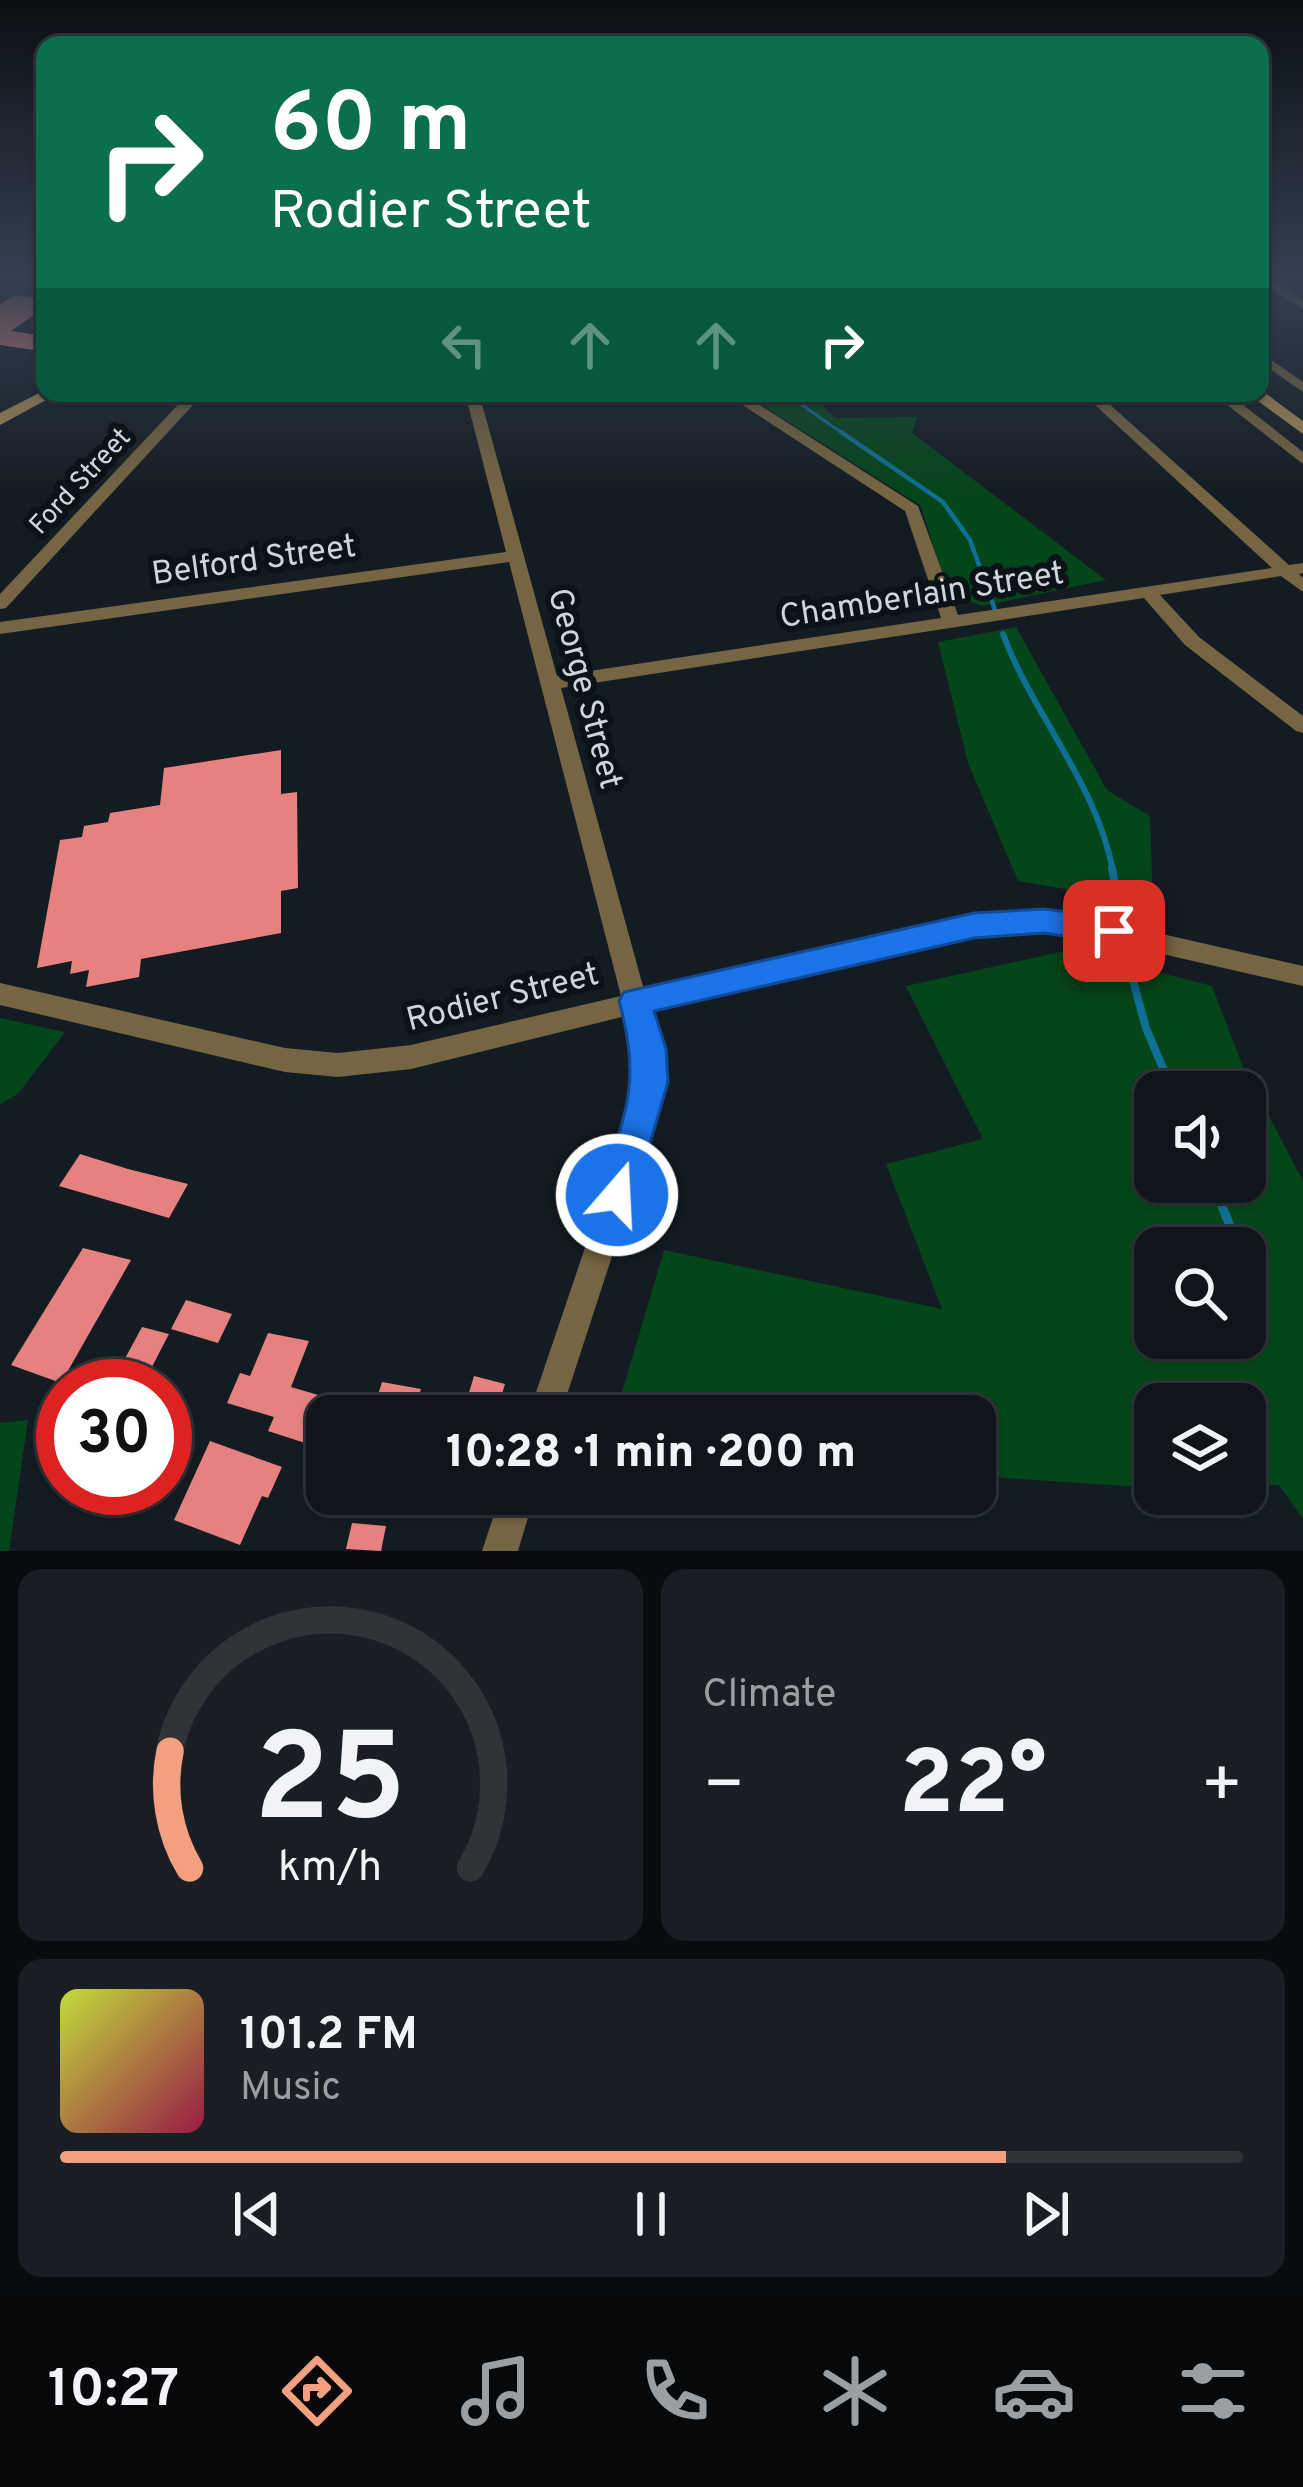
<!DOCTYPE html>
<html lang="en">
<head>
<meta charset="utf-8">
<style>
	:root { --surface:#0f151a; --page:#181e23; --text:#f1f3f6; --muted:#9b9fa2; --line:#2f3439; --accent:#f2a07f }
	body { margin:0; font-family:Overpass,sans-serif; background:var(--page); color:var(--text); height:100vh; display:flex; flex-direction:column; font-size:45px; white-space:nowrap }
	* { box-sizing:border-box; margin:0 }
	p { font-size:39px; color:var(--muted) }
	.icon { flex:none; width:66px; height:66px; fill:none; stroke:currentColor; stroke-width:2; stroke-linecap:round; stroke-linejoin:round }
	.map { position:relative; height:1551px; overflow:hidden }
	.sheet { display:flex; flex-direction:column; gap:18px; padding:18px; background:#080c0e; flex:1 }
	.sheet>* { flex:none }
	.guide { position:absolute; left:36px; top:36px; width:1233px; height:366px; border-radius:24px; box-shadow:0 3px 9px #0004,0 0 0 3px var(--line); background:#0b6e4f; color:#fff; overflow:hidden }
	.fabs { position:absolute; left:1134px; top:1071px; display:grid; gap:24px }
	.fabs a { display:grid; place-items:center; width:132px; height:132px; border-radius:24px; background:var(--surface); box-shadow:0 3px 9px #0004,0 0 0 3px var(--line); font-size:60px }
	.speed { position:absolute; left:36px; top:1359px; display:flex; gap:24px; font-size:60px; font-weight:700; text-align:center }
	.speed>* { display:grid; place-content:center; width:156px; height:156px; border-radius:50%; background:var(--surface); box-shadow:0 3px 9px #0004,0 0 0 3px var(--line); line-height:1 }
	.speed .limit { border:18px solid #d22; background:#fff; color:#111 }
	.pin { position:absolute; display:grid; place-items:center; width:102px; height:102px; color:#fff; margin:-51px; border-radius:24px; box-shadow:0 6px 18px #0006 }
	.me { position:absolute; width:132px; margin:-66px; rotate:19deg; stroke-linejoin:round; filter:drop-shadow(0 0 9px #0008) }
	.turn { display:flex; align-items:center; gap:42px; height:252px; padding:0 36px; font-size:54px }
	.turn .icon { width:156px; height:156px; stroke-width:2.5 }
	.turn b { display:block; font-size:84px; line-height:102px }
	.lanes { display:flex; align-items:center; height:114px; padding:0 36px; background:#0003; justify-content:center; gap:60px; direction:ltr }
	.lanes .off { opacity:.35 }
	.big { font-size:90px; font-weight:800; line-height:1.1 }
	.sheet .card { flex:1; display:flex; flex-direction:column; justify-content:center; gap:18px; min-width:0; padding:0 42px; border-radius:24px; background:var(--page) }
	.sheet .dial { align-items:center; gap:0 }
	.dial svg { height:312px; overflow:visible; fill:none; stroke:var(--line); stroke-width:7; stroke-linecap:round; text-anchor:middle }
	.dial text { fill:var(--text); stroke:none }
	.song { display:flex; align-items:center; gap:36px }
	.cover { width:144px; height:144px; border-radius:18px; background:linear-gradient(135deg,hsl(70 70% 55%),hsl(340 70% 35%)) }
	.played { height:12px; border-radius:6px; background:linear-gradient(90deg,var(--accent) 80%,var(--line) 80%) }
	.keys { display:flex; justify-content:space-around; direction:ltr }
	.heat { display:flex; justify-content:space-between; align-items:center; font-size:66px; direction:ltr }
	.sheet .tiles { flex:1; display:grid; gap:18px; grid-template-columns:1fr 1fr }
	.card:last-child { grid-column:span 2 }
	.trip { position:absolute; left:306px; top:1395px; width:690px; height:120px; border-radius:24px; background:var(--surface); box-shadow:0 3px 9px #0004,0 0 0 3px var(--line); font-weight:800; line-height:120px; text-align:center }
	.tabs { display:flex; height:192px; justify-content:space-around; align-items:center; background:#06080a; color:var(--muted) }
	.tabs .icon { width:84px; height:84px }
	.tabs .current { color:var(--accent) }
	.tabs b { font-size:54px; color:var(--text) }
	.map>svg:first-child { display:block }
	.green { fill:#05451a; fill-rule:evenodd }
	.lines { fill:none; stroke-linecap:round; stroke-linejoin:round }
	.stream-far4 { stroke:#106f94; stroke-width:3 }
	.stream-far3 { stroke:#106f94; stroke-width:4.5 }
	.stream-far2 { stroke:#106f94; stroke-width:6 }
	.stream-far1 { stroke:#106f94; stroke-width:8 }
	.stream { stroke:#106f94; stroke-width:9 }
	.building { fill:#e5817e }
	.street { fill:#766542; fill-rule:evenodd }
	.secondary { fill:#ac8f55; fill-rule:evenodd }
	.route { fill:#1a73e8; stroke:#114b97; stroke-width:3 }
	.labels { text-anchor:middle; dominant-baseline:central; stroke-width:12; stroke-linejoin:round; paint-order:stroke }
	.far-street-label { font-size:27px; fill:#d0d5da; stroke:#0b1319 }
	.street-label { font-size:33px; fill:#d0d5da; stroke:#0b1319 }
</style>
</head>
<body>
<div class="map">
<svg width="1303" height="1551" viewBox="0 0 1303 1551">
	<rect width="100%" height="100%" fill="#141c23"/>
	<!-- green -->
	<g class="green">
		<path d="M743,393H809L835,418L917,417L912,433L1106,580L983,606L948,595L921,506Z"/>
		<path d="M1016,627L1107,790L1150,816L1153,904L1018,881L968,763L938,642Z"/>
		<path d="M1060,952L1121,962L1212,986L1243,1067L1303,1181V1519L1279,1485H1245V1404H1155V1488L975,1476V1416H615L664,1250L942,1309L886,1164L983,1139L906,986ZM1155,1092H1245V1182H1155ZM1155,1248H1245V1338H1155Z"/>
		<path d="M0,1018L65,1032L18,1094L0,1104Z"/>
		<path d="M28,1420L9,1551H0V1423Z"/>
	</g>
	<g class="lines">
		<!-- stream-far4 -->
		<path class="stream-far4" d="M785,393L845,435"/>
		<!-- stream-far3 -->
		<path class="stream-far3" d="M841,432L943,502L970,540L995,610"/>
		<!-- stream-far2 -->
		<path class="stream-far2" d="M1003,634C1034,717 1096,782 1113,871"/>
		<!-- stream-far1 -->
		<g class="stream-far1">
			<path d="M1112,868L1119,907"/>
			<path d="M1128,962L1146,1028L1173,1092"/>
		</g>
		<!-- stream -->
		<g class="stream">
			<path d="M1212,1182L1239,1248"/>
			<path d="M1245,1262L1258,1295"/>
		</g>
	</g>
	<!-- building -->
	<g class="building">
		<path d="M16,295L45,300V307L11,331L45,336V344L34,350L0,345V304Z"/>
		<path d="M281,750V794L297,792L298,888L281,891V933L141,959L139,977L86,987L89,970L70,974L72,961L37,968L60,840L82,837L84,826L108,822L110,813L160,805L164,768Z"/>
		<path d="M80,1154L128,1169L188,1184L169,1218L59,1186Z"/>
		<path d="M83,1248L131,1260L61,1383L11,1365Z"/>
		<path d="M186,1300L232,1314L218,1343L171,1329Z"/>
		<path d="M142,1327L169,1334L142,1386H123L133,1367L122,1364Z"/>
		<path d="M268,1333L309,1341L291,1387L325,1397L305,1443L268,1431L274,1417L227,1403L240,1373L250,1376Z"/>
		<path d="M474,1376L505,1384L496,1414L465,1406Z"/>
		<path d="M382,1382L421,1389L413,1416H387L390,1404L376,1401Z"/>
		<path d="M210,1441L282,1467L268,1498L262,1496L240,1545L174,1520Z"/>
		<path d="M352,1523L386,1526L381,1551L346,1549Z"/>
	</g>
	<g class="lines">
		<!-- street -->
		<g class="street">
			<path d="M1260,278H1268L1303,300V309L1260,283Z"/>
			<path d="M45,311V321L33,325V319Z"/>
			<path d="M1260,352L1303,382V392L1260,362Z"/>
			<path d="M189,393H204L6,608L0,609V594Z"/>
			<path d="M465,393H479L557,676L941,618L905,511L724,393H741L918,506L958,615L1272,568L1082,393H1097L1289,565L1303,563V573L1299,574L1303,578V592L1281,576L1160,595L1199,637L1303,716V733L1296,731L1185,645L1144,598L561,688L644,990L936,921L1022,912L1070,913L1303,966V986L1070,933L1022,930L936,941L650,1010L664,1062L659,1112L560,1416H528L631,1112L638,1062L626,1016L411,1069L338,1077L285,1072L0,1005V983L285,1048L338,1053L411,1045L621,996L509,562L0,634V622L506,552Z"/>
			<path d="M898,393H912L904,398Z"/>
			<path d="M1212,393H1228L1303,452V464Z"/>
			<path d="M501,1494H535L518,1551H482Z"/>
		</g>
		<!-- secondary -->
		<g class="secondary">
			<path d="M45,390V393H59L0,425V413Z"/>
			<path d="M1261,390L1303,421V434L1247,393H1260Z"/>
		</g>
	</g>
	<!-- sky -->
	<linearGradient id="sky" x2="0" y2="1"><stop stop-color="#0b0f13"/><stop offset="0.56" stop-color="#344050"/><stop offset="1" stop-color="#344050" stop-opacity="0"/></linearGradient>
	<rect width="1303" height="495" fill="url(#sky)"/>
	<!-- route -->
	<path class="route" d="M1044,909L1114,918L1125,922L1130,931L1125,940L1114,943L1044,933L974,938L654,1011L666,1049L668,1082L631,1208L617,1213L604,1208L599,1195C624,1114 643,1087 619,1001L624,992L974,913Z"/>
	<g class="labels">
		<!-- far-street labels -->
		<g class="far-street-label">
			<text transform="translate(81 482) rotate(-47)">Ford Street</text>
		</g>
		<!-- street labels -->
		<g class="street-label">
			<text transform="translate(254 562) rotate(-8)">Belford Street</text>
			<text transform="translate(922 597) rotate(-9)">Chamberlain Street</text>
			<text transform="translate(583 689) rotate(75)">George Street</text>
			<text transform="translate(503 999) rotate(-14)">Rodier Street</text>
		</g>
	</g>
</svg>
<div class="fabs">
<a><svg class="icon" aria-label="sound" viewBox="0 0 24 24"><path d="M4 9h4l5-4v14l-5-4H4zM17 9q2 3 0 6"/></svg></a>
<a><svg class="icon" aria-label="search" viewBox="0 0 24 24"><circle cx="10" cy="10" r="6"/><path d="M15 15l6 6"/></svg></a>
<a><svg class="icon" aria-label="layers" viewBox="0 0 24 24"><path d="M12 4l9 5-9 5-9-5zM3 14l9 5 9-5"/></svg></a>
</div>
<div class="speed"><div class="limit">30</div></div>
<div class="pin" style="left:1114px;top:931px;background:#d93025"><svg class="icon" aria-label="arrive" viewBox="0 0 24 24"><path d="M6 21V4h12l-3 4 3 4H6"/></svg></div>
<svg class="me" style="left:617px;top:1195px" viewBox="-20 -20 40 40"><circle r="17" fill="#1a73e8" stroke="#fff" stroke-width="3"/><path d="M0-11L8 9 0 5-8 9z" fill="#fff"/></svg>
<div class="trip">10:28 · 1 min · 200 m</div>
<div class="guide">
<div class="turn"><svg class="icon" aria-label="right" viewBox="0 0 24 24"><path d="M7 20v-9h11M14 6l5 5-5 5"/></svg><div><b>60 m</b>Rodier Street</div></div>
<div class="lanes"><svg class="icon off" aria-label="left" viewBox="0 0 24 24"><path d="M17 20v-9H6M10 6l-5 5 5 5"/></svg><svg class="icon off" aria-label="ahead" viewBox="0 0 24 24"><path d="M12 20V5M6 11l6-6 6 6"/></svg><svg class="icon off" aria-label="ahead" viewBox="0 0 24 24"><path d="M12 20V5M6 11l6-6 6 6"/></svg><svg class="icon" aria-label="right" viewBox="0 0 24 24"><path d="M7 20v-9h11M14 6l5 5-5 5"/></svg></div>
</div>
</div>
<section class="sheet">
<div class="tiles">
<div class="card dial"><svg viewBox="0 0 100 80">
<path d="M14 69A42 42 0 1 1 86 69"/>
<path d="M14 69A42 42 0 0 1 9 39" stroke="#f2a07f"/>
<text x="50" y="56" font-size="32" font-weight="700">25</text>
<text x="50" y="72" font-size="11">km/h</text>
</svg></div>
<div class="card"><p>Climate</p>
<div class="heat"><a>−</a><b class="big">22°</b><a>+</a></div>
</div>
<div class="card">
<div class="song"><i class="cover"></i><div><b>101.2 FM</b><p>Music</p></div></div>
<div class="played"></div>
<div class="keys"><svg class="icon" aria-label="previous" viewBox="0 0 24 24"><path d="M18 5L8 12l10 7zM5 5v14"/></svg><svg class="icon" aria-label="pause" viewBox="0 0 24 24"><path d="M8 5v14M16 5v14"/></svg><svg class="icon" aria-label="next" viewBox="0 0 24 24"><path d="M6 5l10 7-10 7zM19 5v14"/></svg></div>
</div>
</div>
</section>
<nav class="tabs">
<b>10:27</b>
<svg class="icon current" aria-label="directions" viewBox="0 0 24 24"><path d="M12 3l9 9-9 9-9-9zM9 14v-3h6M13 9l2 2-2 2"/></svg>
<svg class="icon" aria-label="music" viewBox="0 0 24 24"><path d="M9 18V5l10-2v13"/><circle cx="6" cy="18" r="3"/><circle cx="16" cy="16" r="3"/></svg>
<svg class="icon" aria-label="phone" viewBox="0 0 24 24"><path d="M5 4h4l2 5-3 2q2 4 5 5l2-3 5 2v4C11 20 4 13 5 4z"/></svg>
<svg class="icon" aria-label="climate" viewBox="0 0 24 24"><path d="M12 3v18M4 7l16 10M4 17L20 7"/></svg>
<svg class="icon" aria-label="car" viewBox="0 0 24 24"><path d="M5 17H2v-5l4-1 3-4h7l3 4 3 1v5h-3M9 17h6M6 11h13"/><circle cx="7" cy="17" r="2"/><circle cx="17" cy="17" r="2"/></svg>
<svg class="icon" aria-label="filters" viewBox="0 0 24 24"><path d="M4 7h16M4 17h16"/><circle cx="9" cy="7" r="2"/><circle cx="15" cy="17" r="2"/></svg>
</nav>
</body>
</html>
